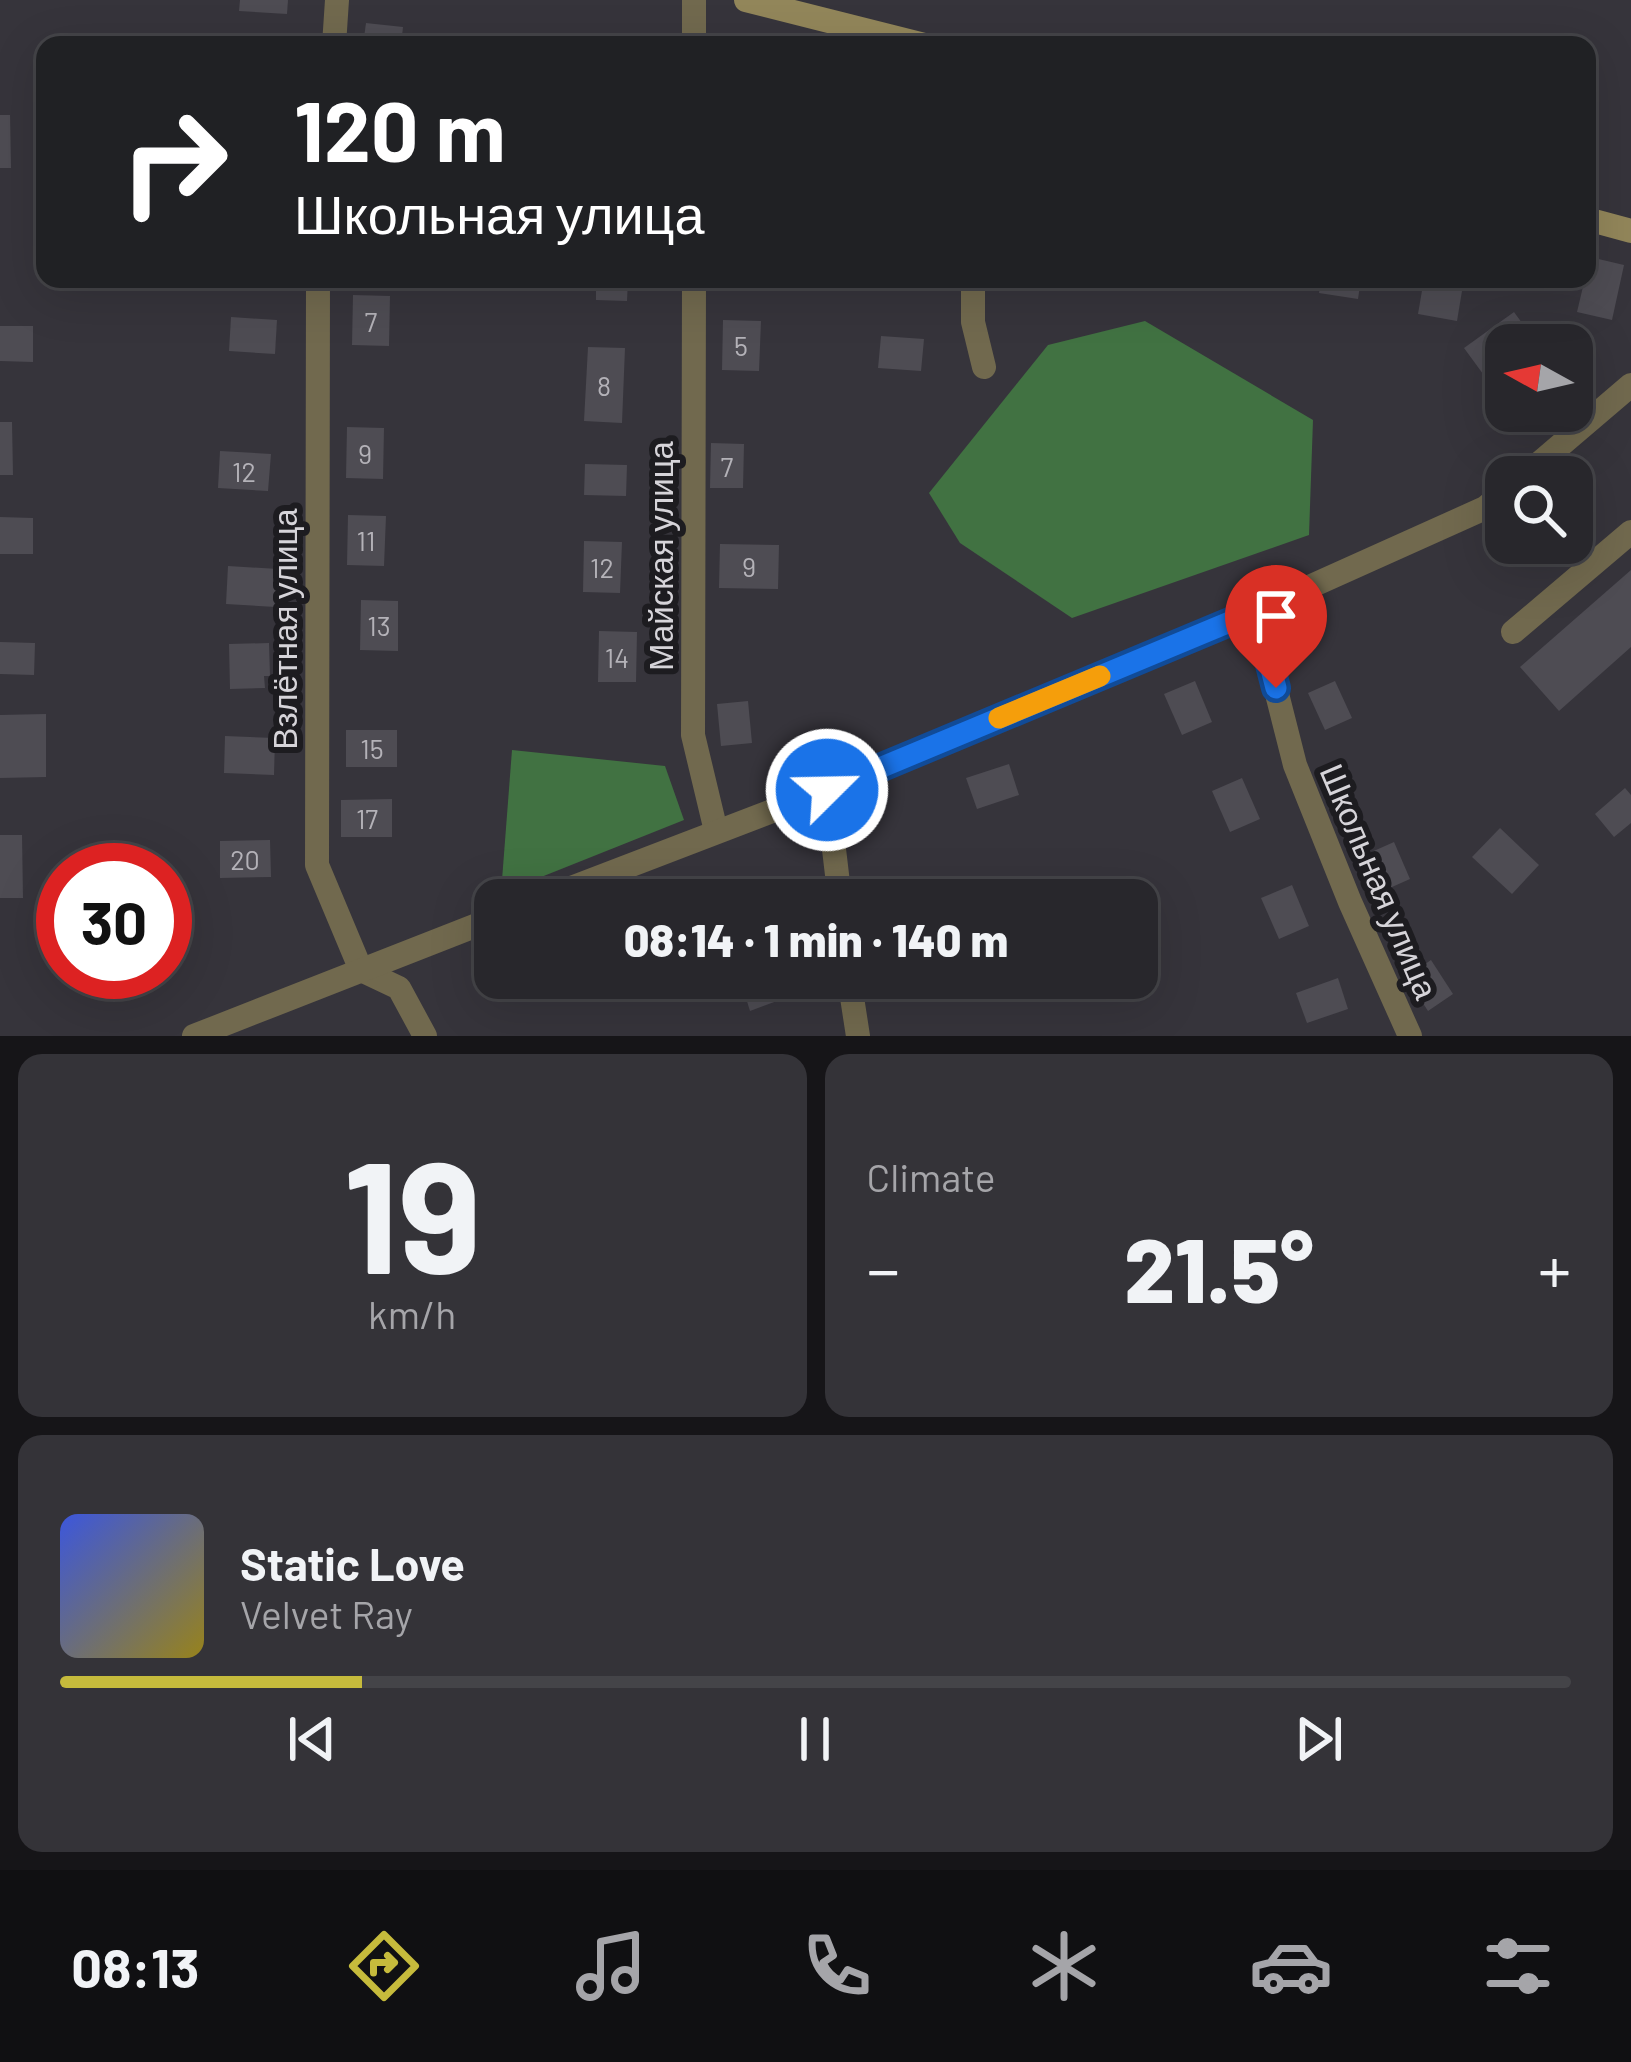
<!DOCTYPE html>
<html lang="en">
<head>
<meta charset="utf-8">
<style>
	:root { --surface:#28272c; --page:#343338; --text:#f1f3f6; --muted:#a5a5a9; --line:#444448; --accent:#c6bb3c }
	body { margin:0; font-family:Barlow,sans-serif; background:var(--page); color:var(--text); height:100vh; display:flex; flex-direction:column; font-size:45px; white-space:nowrap }
	* { box-sizing:border-box; margin:0 }
	p { font-size:39px; color:var(--muted) }
	.icon { flex:none; width:66px; height:66px; fill:none; stroke:currentColor; stroke-width:2; stroke-linecap:round; stroke-linejoin:round }
	.map { position:relative; height:1036px; overflow:hidden }
	.panel { display:flex; flex-direction:column; gap:18px; padding:18px; background:#161518; flex:1 }
	.panel>* { flex:none }
	.guide { position:absolute; left:36px; top:36px; width:1560px; height:252px; border-radius:24px; box-shadow:0 12px 48px #0002,0 0 0 3px var(--line); background:#202124; color:#fff; overflow:hidden }
	.needle { width:78px; rotate:278deg }
	.buttons { position:absolute; left:1485px; top:324px; display:grid; gap:24px }
	.buttons a { display:grid; place-items:center; width:108px; height:108px; border-radius:24px; background:var(--surface); box-shadow:0 12px 48px #0002,0 0 0 3px var(--line); font-size:60px }
	.speed { position:absolute; left:36px; top:843px; display:flex; gap:24px; font-size:60px; font-weight:700; text-align:center }
	.speed>* { display:grid; place-content:center; width:156px; height:156px; border-radius:50%; background:var(--surface); box-shadow:0 12px 48px #0002,0 0 0 3px var(--line); line-height:1 }
	.speed .limit { border:18px solid #d22; background:#fff; color:#111 }
	.pin { position:absolute; display:grid; place-items:center; width:102px; height:102px; color:#fff; margin:-123px -51px; border-radius:50% 50% 50% 0; rotate:-45deg; box-shadow:0 0 12px #0007 }
	.pin .icon { rotate:45deg }
	.me { position:absolute; width:132px; margin:-66px; rotate:67deg; stroke-linejoin:round; filter:drop-shadow(0 0 9px #0008) }
	.turn { display:flex; align-items:center; gap:42px; height:252px; padding:0 60px; font-size:54px }
	.turn .icon { width:156px; height:156px; stroke-width:2.5 }
	.turn b { display:block; font-size:84px; line-height:102px }
	.big { font-size:90px; font-weight:800; line-height:1.1 }
	.panel .widget { flex:1; display:flex; flex-direction:column; justify-content:center; gap:18px; min-width:0; padding:0 42px; border-radius:24px; background:var(--page) }
	.panel .dial { align-items:center; gap:0 }
	.dial b { font-size:156px; line-height:1 }
	.song { display:flex; align-items:center; gap:36px }
	.cover { width:144px; height:144px; border-radius:18px; background:linear-gradient(135deg,hsl(230 70% 55%),hsl(50 70% 35%)) }
	.played { height:12px; border-radius:6px; background:linear-gradient(90deg,var(--accent) 20%,var(--line) 20%) }
	.keys { display:flex; justify-content:space-around; direction:ltr }
	.heat { display:flex; justify-content:space-between; align-items:center; font-size:66px; direction:ltr }
	.panel .tiles { flex:1; display:grid; gap:18px; grid-template-columns:1fr 1fr }
	.widget:last-child { grid-column:span 2 }
	.trip { position:absolute; left:474px; top:879px; width:684px; height:120px; border-radius:24px; background:var(--surface); box-shadow:0 12px 48px #0002,0 0 0 3px var(--line); font-weight:800; line-height:120px; text-align:center }
	.tabs { display:flex; height:192px; justify-content:space-around; align-items:center; background:#101012; color:var(--muted) }
	.tabs .icon { width:84px; height:84px }
	.tabs .on { color:var(--accent) }
	.tabs b { font-size:54px; color:var(--text) }
	.map>svg:first-child { display:block }
	.forest { fill:#417242 }
	.building { fill:#4e4c53 }
	.lines { fill:none; stroke-linecap:round; stroke-linejoin:round }
	.street { stroke:#71694e; stroke-width:24 }
	.secondary { stroke:#92865a; stroke-width:24 }
	.route-casing { stroke:#114b97; stroke-width:30 }
	.route { stroke:#1a73e8; stroke-width:21 }
	.slow { stroke:#f59e0b; stroke-width:21 }
	.labels { text-anchor:middle; dominant-baseline:central; stroke-width:12; stroke-linejoin:round; paint-order:stroke }
	.number-label { font-size:27px; fill:#b4b2b8 }
	.street-label { font-size:33px; fill:#d6d4d9; stroke:#1d1c20 }
</style>
</head>
<body>
<div class="map">
<svg width="1631" height="1036" viewBox="0 0 1631 1036">
	<rect width="100%" height="100%" fill="#36343b"/>
	<!-- forest -->
	<g class="forest">
		<path d="M1145,321L1313,420L1309,535L1072,618L960,543L929,493L1048,345Z"/>
		<path d="M512,750L665,766L684,820L501,893Z"/>
	</g>
	<!-- building -->
	<g class="building">
		<path d="M240,0H288L287,14L239,11Z"/>
		<path d="M366,23L403,27L401,45H363Z"/>
		<path d="M596,35L633,36V45H596Z"/>
		<path d="M0,115H10L11,168H0Z"/>
		<path d="M1590,257L1624,265L1612,320L1577,312Z"/>
		<path d="M596,279H628L627,301L596,300Z"/>
		<path d="M1321,279H1361L1358,299L1319,293Z"/>
		<path d="M1424,279H1464L1457,321L1418,314Z"/>
		<path d="M353,295L390,296L389,346L352,345Z"/>
		<path d="M1514,312L1538,345H1506V380L1494,389L1464,348Z"/>
		<path d="M231,317L277,320L275,354L229,351Z"/>
		<path d="M723,320L761,321L759,371L722,370Z"/>
		<path d="M0,326H33V362L0,361Z"/>
		<path d="M881,336L924,339L921,371L878,368Z"/>
		<path d="M588,347L625,348L622,423L584,421Z"/>
		<path d="M0,422H12L13,475H0Z"/>
		<path d="M347,427L384,428L383,479L346,478Z"/>
		<path d="M711,443L744,444L743,488H710Z"/>
		<path d="M220,451L271,454L268,491L218,488Z"/>
		<path d="M585,464L627,465L626,496L584,495Z"/>
		<path d="M348,515L386,516L384,566L347,565Z"/>
		<path d="M0,517L33,518V554H0Z"/>
		<path d="M584,541L622,542L620,593L583,592Z"/>
		<path d="M720,544L779,545L778,589L719,588Z"/>
		<path d="M228,566L278,569L276,607L226,604Z"/>
		<path d="M1631,570V647L1559,711L1520,667Z"/>
		<path d="M361,600L398,601V651L360,650Z"/>
		<path d="M599,631L637,632L636,682H598Z"/>
		<path d="M0,642L35,643L34,675L0,674Z"/>
		<path d="M269,643L270,676H264L265,688L230,689L229,644Z"/>
		<path d="M1195,681L1212,722L1182,735L1164,694Z"/>
		<path d="M1335,681L1352,718L1325,730L1308,693Z"/>
		<path d="M748,701L752,743L721,746L717,704Z"/>
		<path d="M46,714V777L0,778V715Z"/>
		<rect x="346" y="730" width="51" height="37"/>
		<path d="M225,736L275,738L274,775L224,773Z"/>
		<path d="M1009,764L1019,795L977,809L966,778Z"/>
		<path d="M1242,778L1260,819L1230,832L1212,791Z"/>
		<path d="M1625,788L1631,795V823L1614,837L1595,814Z"/>
		<path d="M392,799V837H341V800Z"/>
		<path d="M1500,828L1539,865L1512,894L1472,857Z"/>
		<path d="M0,835H22L23,898H0Z"/>
		<path d="M270,840L271,877L220,878V841Z"/>
		<path d="M1394,842L1410,879L1383,891L1367,854Z"/>
		<path d="M1292,885L1309,926L1279,939L1261,898Z"/>
		<path d="M178,921L186,955L165,960V924Z"/>
		<path d="M55,927H63V974L59,975L58,962L51,963L50,953L57,952Z"/>
		<path d="M1431,960L1453,994L1428,1011L1406,977Z"/>
		<path d="M762,978H778L785,998L750,1011L742,985Z"/>
		<path d="M896,978H949L952,986L903,1001Z"/>
		<path d="M1338,978L1348,1009L1307,1023L1296,993Z"/>
	</g>
	<g class="lines">
		<!-- street -->
		<g class="street">
			<path d="M334,45L337,0"/>
			<path d="M694,45V0"/>
			<path d="M318,279L317,865L361,970L399,988L425,1036"/>
			<path d="M694,279L693,735L716,831"/>
			<path d="M973,279V322L984,367"/>
			<path d="M1523,477L1631,385"/>
			<path d="M1256,611L1295,765L1350,902L1410,1036"/>
			<path d="M1513,632L1631,532"/>
			<path d="M827,790L840,900"/>
			<path d="M540,900L827,790L1256,611L1485,508L1506,490"/>
			<path d="M849,978L858,1036"/>
			<path d="M194,1036L495,918"/>
		</g>
		<!-- secondary -->
		<g class="secondary">
			<path d="M746,0L924,45"/>
			<path d="M1587,219L1631,231"/>
		</g>
	</g>
	<g class="lines">
		<!-- route casing -->
		<g class="route-casing">
			<path id="route" d="M827,790L1256,611L1276,688"/>
		</g>
		<!-- route -->
		<use href="#route" class="route"/>
		<!-- slow -->
		<path class="slow" d="M999,718L1100,676"/>
	</g>
	<g class="labels">
		<!-- number labels -->
		<g class="number-label">
			<text x="371" y="321">7</text>
			<text x="741" y="345">5</text>
			<text x="604" y="385">8</text>
			<text x="365" y="453">9</text>
			<text x="727" y="466">7</text>
			<text x="244" y="471">12</text>
			<text x="366" y="540">11</text>
			<text x="749" y="566">9</text>
			<text x="602" y="567">12</text>
			<text x="379" y="625">13</text>
			<text x="617" y="657">14</text>
			<text x="372" y="748">15</text>
			<text x="367" y="818">17</text>
			<text x="245" y="859">20</text>
		</g>
		<!-- street labels -->
		<g class="street-label">
			<text transform="translate(660 556) rotate(-90)">Майская улица</text>
			<text transform="translate(284 629) rotate(-90)">Взлётная улица</text>
			<text transform="translate(1380 881) rotate(67)">Школьная улица</text>
		</g>
	</g>
</svg>
<div class="buttons">
<a><svg class="needle" viewBox="-14 -14 28 28"><path d="M0-13l5 13h-10z" fill="#e53935"/><path d="M0 13l5-13h-10z" fill="#a5a5a9"/></svg></a>
<a><svg class="icon" aria-label="search" viewBox="0 0 24 24"><circle cx="10" cy="10" r="6"/><path d="M15 15l6 6"/></svg></a>
</div>
<div class="speed"><div class="limit">30</div></div>
<div class="pin" style="left:1276px;top:688px;background:#d93025"><svg class="icon" aria-label="arrive" viewBox="0 0 24 24"><path d="M6 21V4h12l-3 4 3 4H6"/></svg></div>
<svg class="me" style="left:827px;top:790px" viewBox="-20 -20 40 40"><circle r="17" fill="#1a73e8" stroke="#fff" stroke-width="3"/><path d="M0-11L8 9 0 5-8 9z" fill="#fff"/></svg>
<div class="trip">08:14 · 1 min · 140 m</div>
<div class="guide">
<div class="turn"><svg class="icon" aria-label="right" viewBox="0 0 24 24"><path d="M7 20v-9h11M14 6l5 5-5 5"/></svg><div><b>120 m</b>Школьная улица</div></div>
</div>
</div>
<section class="panel">
<div class="tiles">
<div class="widget dial"><b>19</b><p>km/h</p></div>
<div class="widget"><p>Climate</p>
<div class="heat"><a>−</a><b class="big">21.5°</b><a>+</a></div>
</div>
<div class="widget">
<div class="song"><i class="cover"></i><div><b>Static Love</b><p>Velvet Ray</p></div></div>
<div class="played"></div>
<div class="keys"><svg class="icon" aria-label="previous" viewBox="0 0 24 24"><path d="M18 5L8 12l10 7zM5 5v14"/></svg><svg class="icon" aria-label="pause" viewBox="0 0 24 24"><path d="M8 5v14M16 5v14"/></svg><svg class="icon" aria-label="next" viewBox="0 0 24 24"><path d="M6 5l10 7-10 7zM19 5v14"/></svg></div>
</div>
</div>
</section>
<nav class="tabs">
<b>08:13</b>
<svg class="icon on" aria-label="directions" viewBox="0 0 24 24"><path d="M12 3l9 9-9 9-9-9zM9 14v-3h6M13 9l2 2-2 2"/></svg>
<svg class="icon" aria-label="music" viewBox="0 0 24 24"><path d="M9 18V5l10-2v13"/><circle cx="6" cy="18" r="3"/><circle cx="16" cy="16" r="3"/></svg>
<svg class="icon" aria-label="phone" viewBox="0 0 24 24"><path d="M5 4h4l2 5-3 2q2 4 5 5l2-3 5 2v4C11 20 4 13 5 4z"/></svg>
<svg class="icon" aria-label="climate" viewBox="0 0 24 24"><path d="M12 3v18M4 7l16 10M4 17L20 7"/></svg>
<svg class="icon" aria-label="car" viewBox="0 0 24 24"><path d="M5 17H2v-5l4-1 3-4h7l3 4 3 1v5h-3M9 17h6M6 11h13"/><circle cx="7" cy="17" r="2"/><circle cx="17" cy="17" r="2"/></svg>
<svg class="icon" aria-label="filters" viewBox="0 0 24 24"><path d="M4 7h16M4 17h16"/><circle cx="9" cy="7" r="2"/><circle cx="15" cy="17" r="2"/></svg>
</nav>
</body>
</html>
